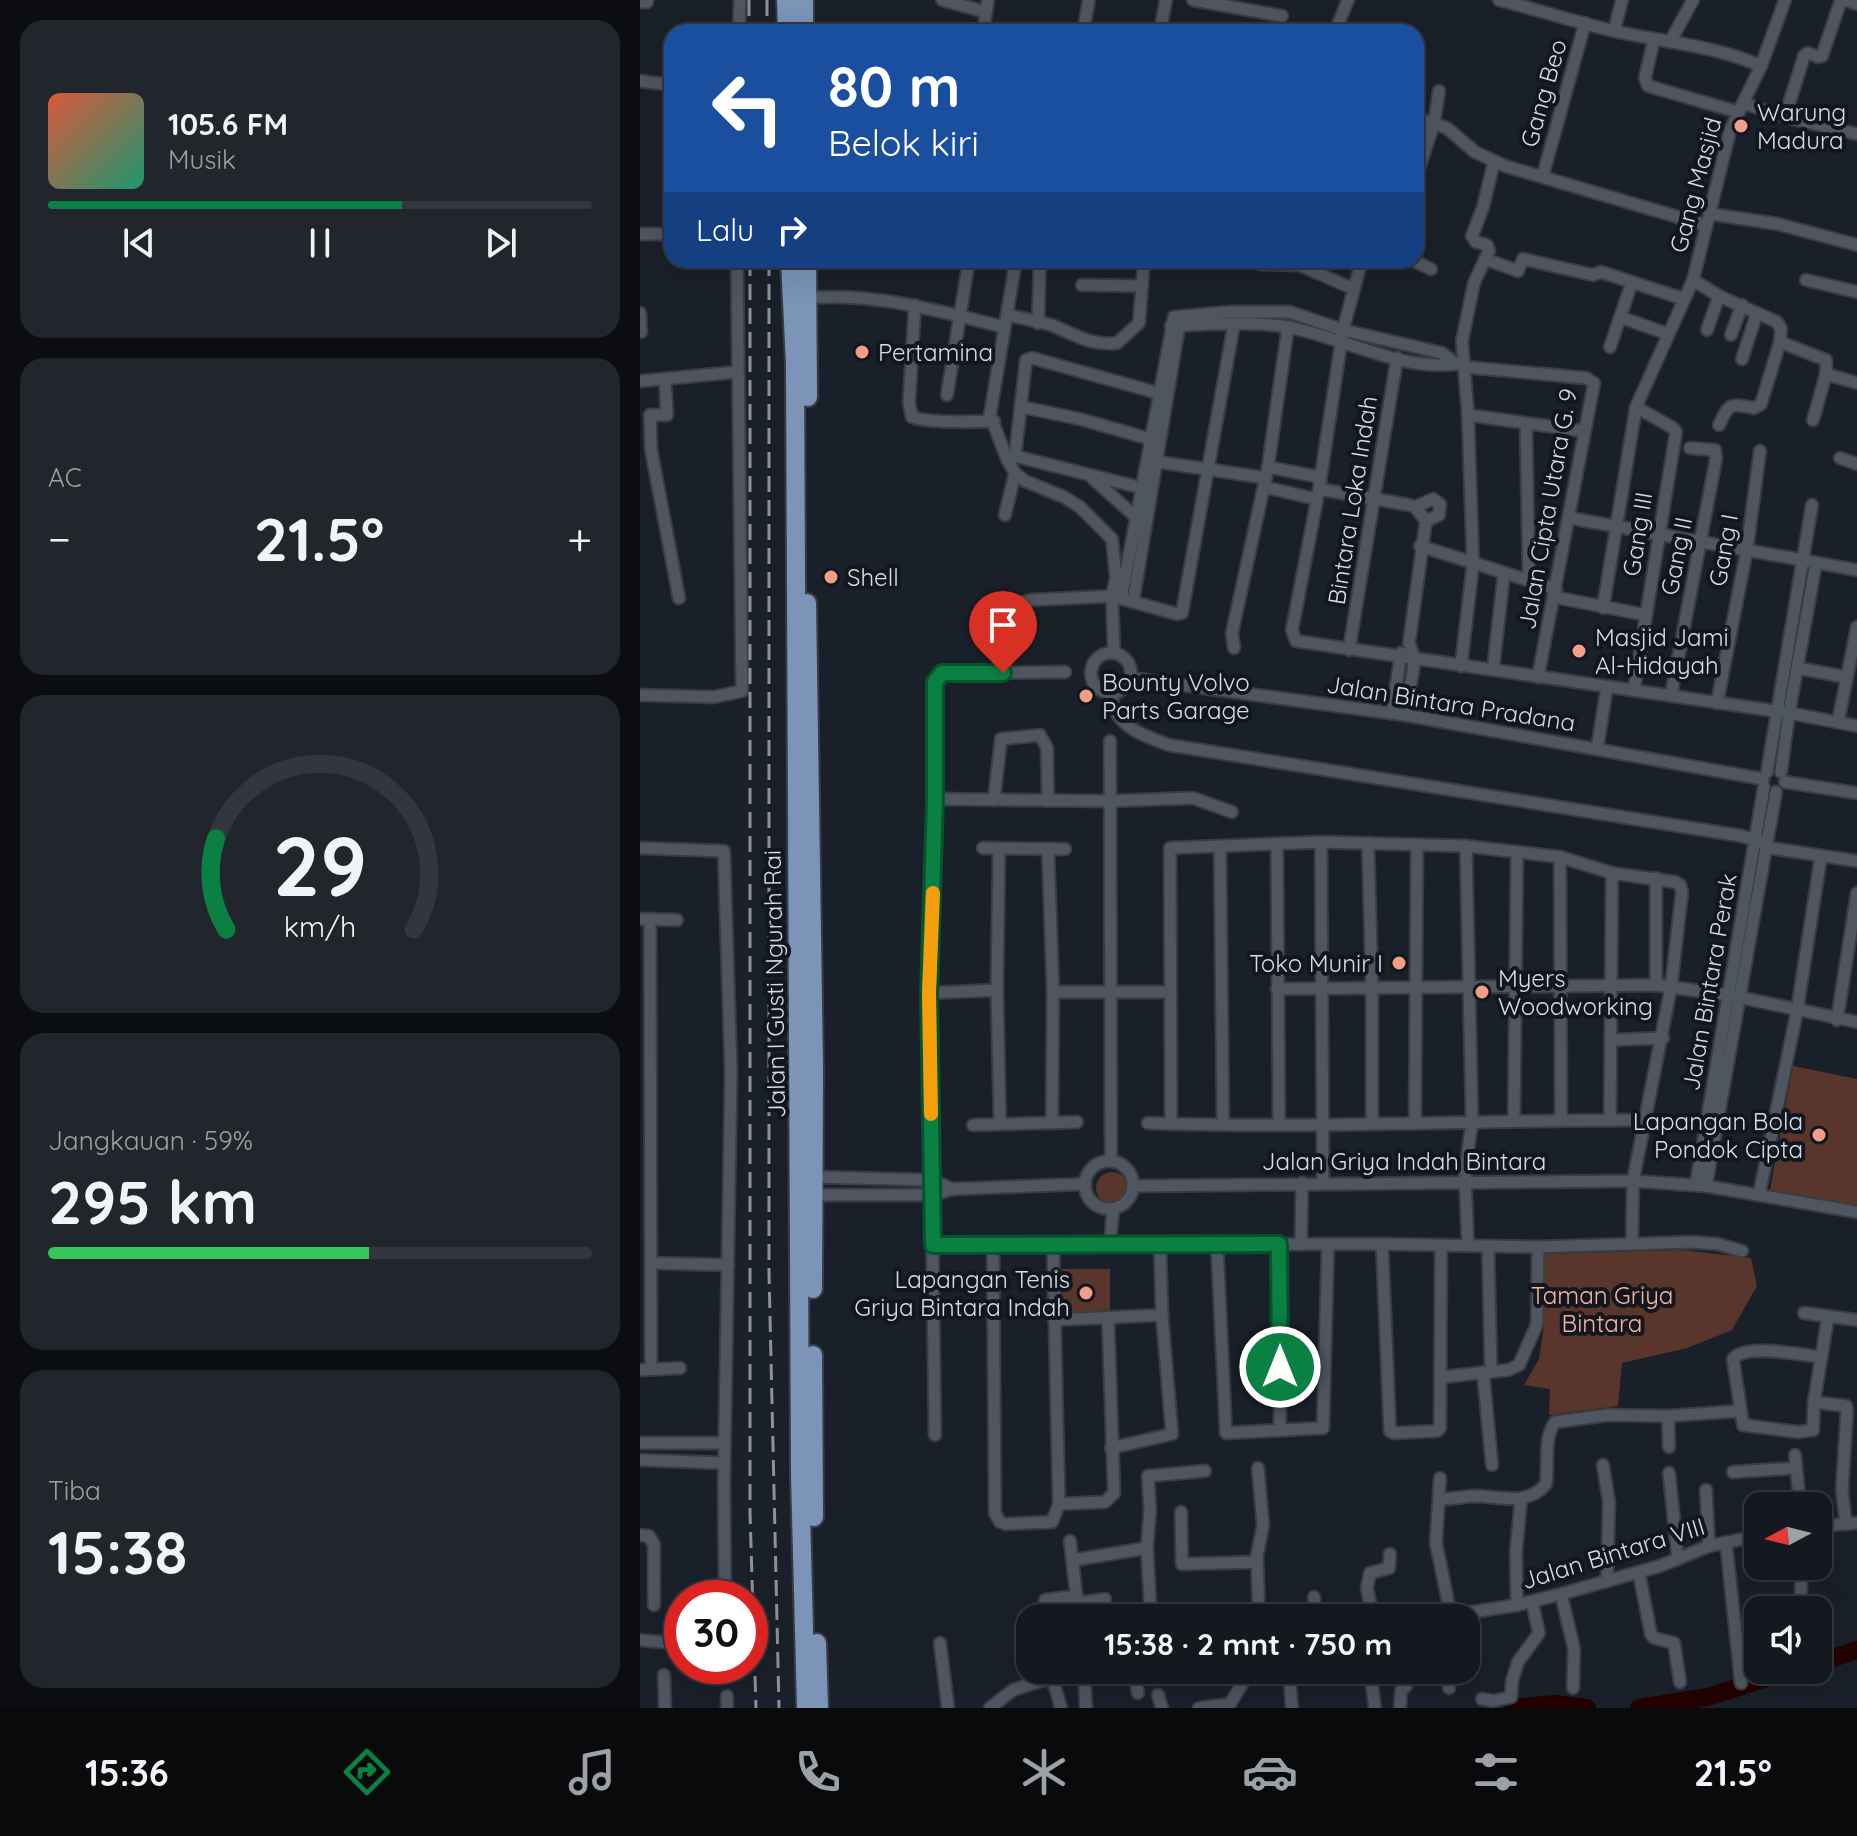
<!DOCTYPE html>
<html lang="id">
<head>
<meta charset="utf-8">
<style>
	:root { --surface:#14181f; --page:#21252c; --text:#f1f3f6; --muted:#9da0a4; --line:#33373d; --accent:#0b8043 }
	body { margin:0; font-family:Quicksand,sans-serif; background:var(--page); color:var(--text); height:100vh; display:flex; flex-direction:column; font-size:30px; white-space:nowrap }
	* { box-sizing:border-box; margin:0 }
	p { font-size:26px; color:var(--muted) }
	.icon { flex:none; width:44px; height:44px; fill:none; stroke:currentColor; stroke-width:2; stroke-linecap:round; stroke-linejoin:round }
	.map { position:relative; flex:1; overflow:hidden }
	.side { display:flex; flex-direction:column; gap:20px; padding:20px; background:#0b0d11; width:640px }
	.side>* { flex:none }
	.hud { position:absolute; left:24px; top:24px; width:760px; height:244px; border-radius:24px; box-shadow:0 8px 32px #0002,0 0 0 2px var(--line); background:#1a4fa0; color:#fff; overflow:hidden }
	.needle { width:52px; rotate:263deg }
	.buttons { position:absolute; left:1104px; top:1492px; display:grid; gap:16px }
	.buttons a { display:grid; place-items:center; width:88px; height:88px; border-radius:16px; background:var(--surface); box-shadow:0 8px 32px #0002,0 0 0 2px var(--line); font-size:40px }
	.speed { position:absolute; left:24px; top:1580px; display:flex; gap:16px; font-size:40px; font-weight:700; text-align:center }
	.speed>* { display:grid; place-content:center; width:104px; height:104px; border-radius:50%; background:var(--surface); box-shadow:0 8px 32px #0002,0 0 0 2px var(--line); line-height:1 }
	.speed .limit { border:12px solid #d22; background:#fff; color:#111 }
	.pin { position:absolute; display:grid; place-items:center; width:68px; height:68px; color:#fff; margin:-82px -34px; border-radius:50% 50% 50% 0; rotate:-45deg; box-shadow:0 0 8px #0007 }
	.pin .icon { rotate:45deg }
	.me { position:absolute; width:88px; margin:-44px; rotate:0deg; stroke-linejoin:round; filter:drop-shadow(0 0 6px #0008) }
	.turn { display:flex; align-items:center; gap:28px; height:168px; padding:0 32px; font-size:36px }
	.turn .icon { width:104px; height:104px; stroke-width:2.5 }
	.turn b { display:block; font-size:56px; line-height:68px }
	.then { display:flex; align-items:center; height:76px; padding:0 32px; background:#0003; gap:16px; font-size:30px }
	.big { font-size:60px; font-weight:700; line-height:1.1 }
	.side .widget { flex:1; display:flex; flex-direction:column; justify-content:center; gap:12px; min-width:0; padding:0 28px; border-radius:24px; background:var(--page) }
	.side .dial { align-items:center; gap:0 }
	.dial svg { height:208px; overflow:visible; fill:none; stroke:var(--line); stroke-width:7; stroke-linecap:round; text-anchor:middle }
	.dial text { fill:var(--text); stroke:none }
	.song { display:flex; align-items:center; gap:24px }
	.cover { width:96px; height:96px; border-radius:12px; background:linear-gradient(135deg,hsl(10 70% 55%),hsl(160 70% 35%)) }
	.played { height:8px; border-radius:4px; background:linear-gradient(90deg,var(--accent) 65%,var(--line) 65%) }
	.keys { display:flex; justify-content:space-around; direction:ltr }
	.heat { display:flex; justify-content:space-between; align-items:center; font-size:44px; direction:ltr }
	.charge { height:12px; border-radius:6px; background:linear-gradient(90deg,#34c759 59%,var(--line) 0) }
	.trip { position:absolute; left:376px; top:1604px; width:464px; height:80px; border-radius:24px; background:var(--surface); box-shadow:0 8px 32px #0002,0 0 0 2px var(--line); font-weight:700; line-height:80px; text-align:center }
	.menu { display:flex; height:128px; justify-content:space-around; align-items:center; background:#080a0c; color:var(--muted) }
	.menu .icon { width:56px; height:56px }
	.menu .on { color:var(--accent) }
	.menu b { font-size:36px; color:var(--text) }
	main { display:flex; flex:1; min-height:0 }
	.map>svg:first-child { display:block }
	.green { fill:#59352b }
	.lines { fill:none; stroke-linecap:round; stroke-linejoin:round }
	.river { stroke:#220100; stroke-width:18 }
	.minor-casing { stroke:#383c43; stroke-width:15 }
	.primary-casing { stroke:#383c43; stroke-width:22 }
	.minor { stroke:#4f5660; stroke-width:11 }
	.primary { stroke:#7b94b8; stroke-width:18 }
	.rail { stroke:#8d9299; stroke-width:3; stroke-dasharray:16 8; stroke-linecap:butt }
	.route-casing { stroke:#07532c; stroke-width:20 }
	.route { stroke:#0b8043; stroke-width:14 }
	.slow { stroke:#f59e0b; stroke-width:14 }
	.poi-dot { fill:#f49e88; stroke:#11171f; stroke-width:3 }
	.labels { text-anchor:middle; dominant-baseline:central; stroke-width:8; stroke-linejoin:round; paint-order:stroke }
	.street-label { font-size:24px; fill:#d8dce2; stroke:#11171f }
	.poi-label { font-size:24px; fill:#d8dce2; stroke:#11171f; text-anchor:start }
	.park-label { font-size:24px; fill:#fbb09c; stroke:#11171f }
</style>
</head>
<body>
<main>
<section class="side">
<div class="widget">
<div class="song"><i class="cover"></i><div><b>105.6 FM</b><p>Musik</p></div></div>
<div class="played"></div>
<div class="keys"><svg class="icon" aria-label="previous" viewBox="0 0 24 24"><path d="M18 5L8 12l10 7zM5 5v14"/></svg><svg class="icon" aria-label="pause" viewBox="0 0 24 24"><path d="M8 5v14M16 5v14"/></svg><svg class="icon" aria-label="next" viewBox="0 0 24 24"><path d="M6 5l10 7-10 7zM19 5v14"/></svg></div>
</div>
<div class="widget"><p>AC</p>
<div class="heat"><a>−</a><b class="big">21.5°</b><a>+</a></div>
</div>
<div class="widget dial"><svg viewBox="0 0 100 80">
<path d="M14 69A42 42 0 1 1 86 69"/>
<path d="M14 69A42 42 0 0 1 10 34" stroke="#0b8043"/>
<text x="50" y="56" font-size="32" font-weight="700">29</text>
<text x="50" y="72" font-size="11">km/h</text>
</svg></div>
<div class="widget"><p>Jangkauan · 59%</p><b class="big">295 km</b><div class="charge"></div></div>
<div class="widget"><p>Tiba</p><b class="big">15:38</b></div>
</section>
<div class="map">
<svg width="1217" height="1708" viewBox="0 0 1217 1708">
	<rect width="100%" height="100%" fill="#1a2029"/>
	<!-- green -->
	<g class="green">
		<path d="M1153,1066L1217,1079V1207L1130,1190Z"/>
		<circle cx="472" cy="1188" r="16"/>
		<path d="M1043,1250L1111,1258L1117,1286L1092,1330L1047,1348L982,1363L978,1406L909,1415L910,1389L884,1385L899,1359L904,1326L902,1254Z"/>
		<path d="M422,1269H470V1317L421,1316Z"/>
	</g>
	<g class="lines">
		<!-- river -->
		<g class="river">
			<path d="M1178,1663L1217,1650"/>
			<path d="M872,1708L916,1704L947,1708"/>
			<path d="M999,1708L1068,1697L1151,1670"/>
		</g>
		<!-- minor casing -->
		<g class="minor-casing">
			<g id="minor">
				<path d="M302,0L346,12"/>
				<path d="M553,0L642,16"/>
				<path d="M859,0C899,10 938,23 978,32C1025,42 1076,46 1121,66L1103,103L1145,117L1217,134"/>
				<path d="M1205,0L1217,4"/>
				<path d="M0,2H7V0"/>
				<path d="M974,31L982,0"/>
				<path d="M99,32L100,0"/>
				<path d="M343,32L348,0"/>
				<path d="M443,32L449,0"/>
				<path d="M520,32L526,0"/>
				<path d="M695,32L708,0"/>
				<path d="M1014,39L1005,78L1008,86L1098,112"/>
				<path d="M1030,42L1053,0"/>
				<path d="M1121,66L1145,0"/>
				<path d="M0,81L32,85"/>
				<path d="M1145,117L1164,56L1168,53L1178,57L1182,56L1201,0"/>
				<path d="M776,118L807,128L835,152L865,166L1065,225"/>
				<path d="M777,175L794,123L799,91"/>
				<path d="M903,175L945,23"/>
				<path d="M1071,214L1138,224L1217,245"/>
				<path d="M0,234H32"/>
				<path d="M845,259L878,271L883,259L953,275L961,272L1044,299"/>
				<path d="M376,260L350,415L367,459L375,473L385,481L424,497L440,507L472,539L476,578L472,596L474,653"/>
				<path d="M615,260L621,264L659,265L714,289L703,330L679,489L652,630L656,641L1149,713L1217,726"/>
				<path d="M772,260L791,269"/>
				<path d="M1053,280L1079,296L1137,322L1141,329L1140,342L1186,360V374L1217,383"/>
				<path d="M1166,280L1217,292"/>
				<path d="M442,285L502,286"/>
				<path d="M714,289L722,260"/>
				<path d="M167,298C235,292 298,311 364,327"/>
				<path d="M275,305L269,403L272,417C287,423 335,422 354,421"/>
				<path d="M0,313L1,332"/>
				<path d="M369,315C383,319 400,321 414,326C435,335 452,346 477,343L499,323L504,260"/>
				<path d="M980,317L1028,334"/>
				<path d="M398,323L400,260"/>
				<path d="M531,326C569,324 611,321 648,327C703,337 759,371 816,364"/>
				<path d="M1067,330L1079,296"/>
				<path d="M1091,335L1102,305"/>
				<path d="M970,347L990,288"/>
				<path d="M1102,359L1117,313"/>
				<path d="M825,367L946,378L954,383L898,677"/>
				<path d="M25,379L27,415H10L11,449L39,598"/>
				<path d="M0,381L97,372"/>
				<path d="M307,395L329,260"/>
				<path d="M382,407L440,419L510,439"/>
				<path d="M828,415L944,431"/>
				<path d="M1173,420L1186,374"/>
				<path d="M886,424L889,581"/>
				<path d="M1079,425C1090,402 1090,404 1114,408L1121,404L1140,342"/>
				<path d="M1200,458L1217,464"/>
				<path d="M512,461L626,478"/>
				<path d="M628,467L679,477"/>
				<path d="M452,478L497,518"/>
				<path d="M624,487L676,499"/>
				<path d="M502,488L375,456L386,360L392,358L518,393"/>
				<path d="M679,489L769,505L775,507L786,521L769,643L775,660L765,715"/>
				<path d="M775,507L793,499L800,504L799,515L786,521"/>
				<path d="M365,515L375,473"/>
				<path d="M930,518L1217,570"/>
				<path d="M780,546L916,589"/>
				<path d="M914,597L1006,615"/>
				<path d="M481,599L534,317L590,312H650L703,330L802,353L816,364"/>
				<path d="M493,602L540,320"/>
				<path d="M355,608L392,600L472,596L537,614L542,613L594,324"/>
				<path d="M963,608L996,407L1053,280L1090,131L1103,103"/>
				<path d="M594,648L592,633L628,467L648,327"/>
				<path d="M709,650L757,358"/>
				<circle cx="471" cy="673" r="20"/>
				<path d="M821,666L833,564L828,415L822,341L834,283L849,251L847,245L836,242L832,236L843,207L854,162"/>
				<path d="M1157,668L1206,677"/>
				<path d="M853,670L864,573"/>
				<path d="M490,678L765,715L1123,779"/>
				<path d="M994,690L1036,432L1033,428L996,407"/>
				<path d="M472,693C472,726 502,735 529,745L1102,836L1125,843"/>
				<path d="M0,695L74,697L102,691L97,260"/>
				<path d="M1031,696L1076,459L1075,450L1050,448"/>
				<path d="M1077,703L1107,549L1120,451"/>
				<path d="M752,713L761,653"/>
				<path d="M1198,722L1217,627"/>
				<path d="M470,741L471,1160"/>
				<path d="M957,749L967,687"/>
				<path d="M1127,772L1172,505"/>
				<path d="M1141,772L1149,713L1176,563"/>
				<path d="M1145,782L1217,793"/>
				<path d="M295,799L470,801L553,798L592,812"/>
				<path d="M354,800L361,739L400,735L407,748L408,801"/>
				<path d="M681,842L683,1183"/>
				<path d="M728,843L732,988V1122"/>
				<path d="M637,846L639,1124"/>
				<path d="M826,846L832,1121L825,1174L828,1245"/>
				<path d="M0,848L84,851L91,1072L84,1482L85,1598"/>
				<path d="M343,848L425,849"/>
				<path d="M580,848L583,1123"/>
				<path d="M1131,848L1217,861"/>
				<path d="M359,849L357,990L360,1124"/>
				<path d="M408,849L413,992L412,1121"/>
				<path d="M920,857L921,1119"/>
				<path d="M1016,878V985"/>
				<path d="M0,919L37,920"/>
				<path d="M10,919L11,1369"/>
				<path d="M637,989L1016,985L1089,995L1217,1022"/>
				<path d="M413,992H531"/>
				<path d="M289,993L357,990"/>
				<path d="M1197,1020L1217,893"/>
				<path d="M971,1040L1023,1038"/>
				<path d="M874,1119L877,852"/>
				<path d="M970,1120L972,873"/>
				<path d="M508,1123C674,1129 840,1120 1006,1120"/>
				<path d="M775,1123L777,845"/>
				<path d="M531,1124L530,848L681,842L826,846L920,857L972,873L1035,882L1040,885L1042,892L1031,987L993,1181L992,1242"/>
				<path d="M333,1125L437,1122"/>
				<circle cx="469" cy="1185" r="24"/>
				<path d="M173,1177L292,1180L312,1189"/>
				<path d="M1056,1184L1124,787"/>
				<path d="M493,1186L993,1181L1066,1186L1217,1212"/>
				<path d="M1066,1186L1136,792"/>
				<path d="M173,1195H293L312,1189L445,1184"/>
				<path d="M1119,1195L1157,1011L1181,856"/>
				<path d="M639,1244L640,1429"/>
				<path d="M661,1244L662,1183"/>
				<path d="M742,1244L750,1431L754,1433L797,1431L800,1428L801,1246"/>
				<path d="M293,1245L742,1244L898,1247L1052,1242L1078,1244L1102,1251"/>
				<path d="M353,1245L355,1513L360,1522L366,1524L412,1522L419,1504L413,1245"/>
				<path d="M470,1245L473,1209"/>
				<path d="M577,1245L586,1433L683,1428L688,1244"/>
				<path d="M848,1246L851,1371"/>
				<path d="M11,1263L88,1265"/>
				<path d="M1164,1313L1217,1320"/>
				<path d="M414,1320L522,1315"/>
				<path d="M1181,1357C1161,1355 1105,1343 1093,1359L1103,1425L1158,1432L1173,1430L1174,1402L1188,1317"/>
				<path d="M0,1370L40,1368"/>
				<path d="M843,1372L852,1465"/>
				<path d="M802,1377L868,1370L879,1365L897,1324L898,1247"/>
				<path d="M1174,1402L1206,1406L1207,1410L1202,1491L1206,1524"/>
				<path d="M1028,1416L1029,1447"/>
				<path d="M295,1435L289,993L295,799V682L302,673L425,672"/>
				<path d="M0,1443H85"/>
				<path d="M471,1448L532,1434L522,1315L520,1245"/>
				<path d="M1155,1455L1160,1506"/>
				<path d="M0,1460L84,1463"/>
				<path d="M963,1465L969,1502L967,1581"/>
				<path d="M618,1468L623,1525L617,1556L619,1618"/>
				<path d="M1093,1472L1156,1468"/>
				<path d="M1029,1473L1038,1559"/>
				<path d="M800,1478L796,1543L811,1616"/>
				<path d="M1066,1490L1069,1546"/>
				<path d="M800,1499C811,1499 822,1497 833,1496C859,1496 887,1507 906,1484C909,1464 903,1439 915,1422L968,1415L1028,1416L1100,1411"/>
				<path d="M419,1504L465,1502L474,1493L468,1317"/>
				<path d="M541,1512L542,1564L617,1562"/>
				<path d="M1178,1526L1217,1523"/>
				<path d="M0,1535L9,1536L14,1545V1605"/>
				<path d="M430,1541L439,1618"/>
				<path d="M1086,1542L1101,1683"/>
				<path d="M434,1560L507,1548"/>
				<path d="M999,1573L1011,1634L1014,1638L1034,1643L1040,1682"/>
				<path d="M921,1594L934,1649L933,1688"/>
				<path d="M674,1597L676,1618"/>
				<path d="M405,1600L437,1596"/>
				<path d="M438,1603L465,1599"/>
				<path d="M877,1605L876,1552L881,1499"/>
				<path d="M1160,1610L1162,1566"/>
				<path d="M511,1618L507,1548L510,1511L508,1476L565,1471"/>
				<path d="M733,1618L727,1588L730,1573L749,1568L750,1554"/>
				<path d="M794,1618L877,1605L921,1594L1020,1566L1069,1546L1118,1536"/>
				<path d="M384,1634L389,1684"/>
				<path d="M0,1640L42,1644"/>
				<path d="M300,1643L308,1708"/>
				<path d="M444,1670L446,1708"/>
				<path d="M494,1670L498,1693"/>
				<path d="M649,1670L652,1708"/>
				<path d="M730,1670L735,1708"/>
				<path d="M807,1670L809,1688"/>
				<path d="M24,1675L25,1708"/>
				<path d="M412,1677L421,1708"/>
				<path d="M518,1695L522,1708"/>
				<path d="M87,1696V1708"/>
				<path d="M842,1699L853,1701L871,1697L872,1681L878,1662L899,1633L892,1602"/>
				<path d="M350,1708L373,1690L434,1670"/>
				<path d="M559,1708L590,1704L602,1684L603,1670"/>
				<path d="M760,1708L761,1691L766,1686L764,1670"/>
			</g>
		</g>
		<!-- primary casing -->
		<g class="primary-casing">
			<g id="primary">
				<path d="M146,0L147,32"/>
				<path d="M164,32V0"/>
				<path d="M150,260L155,364L160,1474L166,1708"/>
				<path d="M167,260L168,397"/>
				<path d="M167,603L174,1068L173,1289"/>
				<path d="M173,1355L174,1517"/>
				<path d="M177,1643L179,1708"/>
			</g>
		</g>
		<!-- minor -->
		<use href="#minor" class="minor"/>
		<!-- primary -->
		<use href="#primary" class="primary"/>
		<!-- rail -->
		<g class="rail">
			<path d="M109,0V32"/>
			<path d="M127,0V32"/>
			<path d="M110,260V1513L116,1708"/>
			<path d="M129,260V1272L139,1708"/>
		</g>
	</g>
	<g class="lines">
		<!-- route casing -->
		<g class="route-casing">
			<path id="route" d="M363,673H302L295,682V799L289,993L293,1245L639,1244L640,1367"/>
		</g>
		<!-- route -->
		<use href="#route" class="route"/>
		<!-- slow -->
		<path class="slow" d="M291,1114L289,993L293,893"/>
	</g>
	<!-- markers -->
	<g class="poi-dot">
		<circle cx="1101" cy="126" r="8"/>
		<circle cx="222" cy="352" r="8"/>
		<circle cx="191" cy="577" r="8"/>
		<circle cx="939" cy="651" r="8"/>
		<circle cx="446" cy="696" r="8"/>
		<circle cx="759" cy="963" r="8"/>
		<circle cx="842" cy="992" r="8"/>
		<circle cx="1179" cy="1135" r="8"/>
		<circle cx="446" cy="1293" r="8"/>
	</g>
	<g class="labels">
		<!-- street labels -->
		<g class="street-label">
			<text transform="translate(903 93) rotate(-74)">Gang Beo</text>
			<text transform="translate(1055 185) rotate(-75)">Gang Masjid</text>
			<text transform="translate(712 500) rotate(-81)">Bintara Loka Indah</text>
			<text transform="translate(907 509) rotate(-80)">Jalan Cipta Utara G. 9</text>
			<text transform="translate(997 534) rotate(-81)">Gang III</text>
			<text transform="translate(1083 550) rotate(-80)">Gang I</text>
			<text transform="translate(1036 556) rotate(-79)">Gang II</text>
			<text transform="translate(811 703) rotate(9)">Jalan Bintara Pradana</text>
			<text transform="translate(1069 982) rotate(-80)">Jalan Bintara Perak</text>
			<text transform="translate(134 984) rotate(-91)">Jalan I Gusti Ngurah Rai</text>
			<text x="764" y="1161">Jalan Griya Indah Bintara</text>
			<text transform="translate(973 1553) rotate(-17)">Jalan Bintara VIII</text>
		</g>
		<!-- poi labels -->
		<g class="poi-label">
			<text x="1117" y="112">Warung<tspan x="1117" dy="28">Madura</tspan></text>
			<text x="238" y="352">Pertamina</text>
			<text x="207" y="577">Shell</text>
			<text x="955" y="637">Masjid Jami<tspan x="955" dy="28">Al-Hidayah</tspan></text>
			<text x="462" y="682">Bounty Volvo<tspan x="462" dy="28">Parts Garage</tspan></text>
			<text x="743" y="963" text-anchor="end">Toko Munir I</text>
			<text x="858" y="978">Myers<tspan x="858" dy="28">Woodworking</tspan></text>
			<text x="1163" y="1121" text-anchor="end">Lapangan Bola<tspan x="1163" dy="28">Pondok Cipta</tspan></text>
			<text x="430" y="1279" text-anchor="end">Lapangan Tenis<tspan x="430" dy="28">Griya Bintara Indah</tspan></text>
		</g>
		<!-- park labels -->
		<g class="park-label">
			<text x="962" y="1295">Taman Griya<tspan x="962" dy="28">Bintara</tspan></text>
		</g>
	</g>
</svg>
<div class="buttons">
<a><svg class="needle" viewBox="-14 -14 28 28"><path d="M0-13l5 13h-10z" fill="#e53935"/><path d="M0 13l5-13h-10z" fill="#9da0a4"/></svg></a>
<a><svg class="icon" aria-label="sound" viewBox="0 0 24 24"><path d="M4 9h4l5-4v14l-5-4H4zM17 9q2 3 0 6"/></svg></a>
</div>
<div class="speed"><div class="limit">30</div></div>
<div class="pin" style="left:363px;top:673px;background:#d93025"><svg class="icon" aria-label="arrive" viewBox="0 0 24 24"><path d="M6 21V4h12l-3 4 3 4H6"/></svg></div>
<svg class="me" style="left:640px;top:1367px" viewBox="-20 -20 40 40"><circle r="17" fill="#0b8043" stroke="#fff" stroke-width="3"/><path d="M0-11L8 9 0 5-8 9z" fill="#fff"/></svg>
<div class="trip">15:38 · 2 mnt · 750 m</div>
<div class="hud">
<div class="turn"><svg class="icon" aria-label="left" viewBox="0 0 24 24"><path d="M17 20v-9H6M10 6l-5 5 5 5"/></svg><div><b>80 m</b>Belok kiri</div></div>
<div class="then">Lalu<svg class="icon" aria-label="right" viewBox="0 0 24 24"><path d="M7 20v-9h11M14 6l5 5-5 5"/></svg></div>
</div>
</div>
</main>
<nav class="menu">
<b>15:36</b>
<svg class="icon on" aria-label="directions" viewBox="0 0 24 24"><path d="M12 3l9 9-9 9-9-9zM9 14v-3h6M13 9l2 2-2 2"/></svg>
<svg class="icon" aria-label="music" viewBox="0 0 24 24"><path d="M9 18V5l10-2v13"/><circle cx="6" cy="18" r="3"/><circle cx="16" cy="16" r="3"/></svg>
<svg class="icon" aria-label="phone" viewBox="0 0 24 24"><path d="M5 4h4l2 5-3 2q2 4 5 5l2-3 5 2v4C11 20 4 13 5 4z"/></svg>
<svg class="icon" aria-label="climate" viewBox="0 0 24 24"><path d="M12 3v18M4 7l16 10M4 17L20 7"/></svg>
<svg class="icon" aria-label="car" viewBox="0 0 24 24"><path d="M5 17H2v-5l4-1 3-4h7l3 4 3 1v5h-3M9 17h6M6 11h13"/><circle cx="7" cy="17" r="2"/><circle cx="17" cy="17" r="2"/></svg>
<svg class="icon" aria-label="filters" viewBox="0 0 24 24"><path d="M4 7h16M4 17h16"/><circle cx="9" cy="7" r="2"/><circle cx="15" cy="17" r="2"/></svg>
<b>21.5°</b>
</nav>
</body>
</html>
